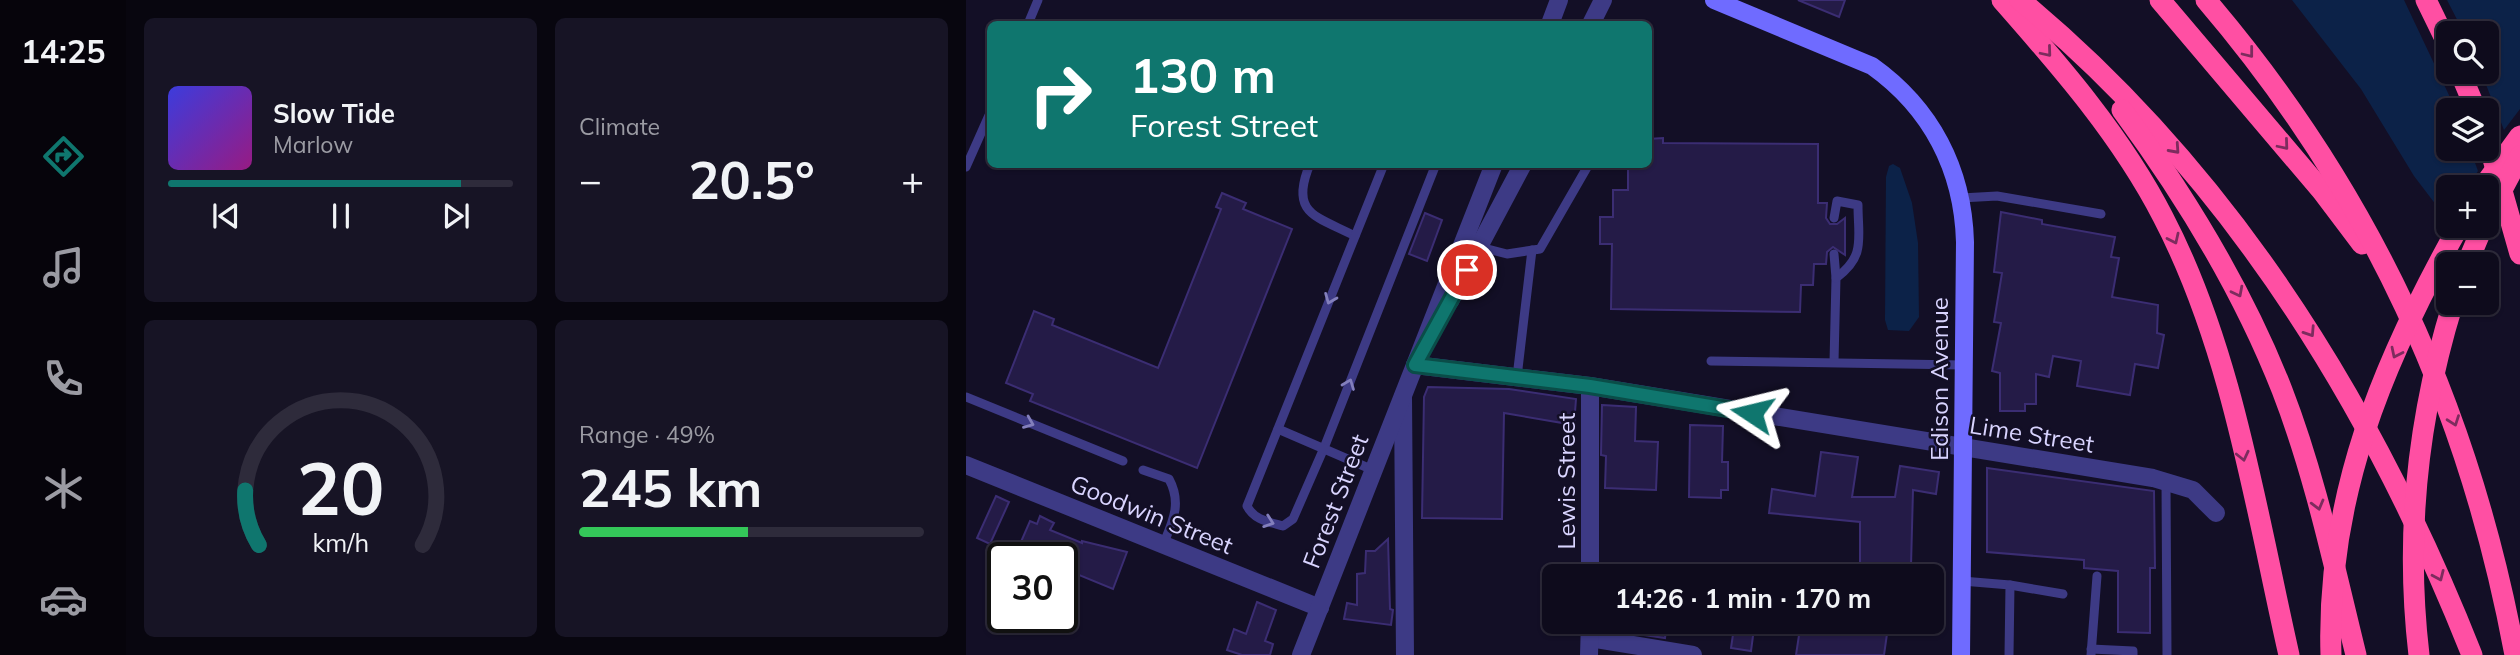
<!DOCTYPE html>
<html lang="en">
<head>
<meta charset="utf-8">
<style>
	:root { --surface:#0e0b1c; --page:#171425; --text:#f1f3f6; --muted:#9b9ba3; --line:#2e2b3b; --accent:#0f766e }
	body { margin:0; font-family:Mulish,sans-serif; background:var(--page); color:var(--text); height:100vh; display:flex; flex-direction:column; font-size:26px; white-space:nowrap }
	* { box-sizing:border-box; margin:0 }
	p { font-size:23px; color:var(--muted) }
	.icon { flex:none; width:38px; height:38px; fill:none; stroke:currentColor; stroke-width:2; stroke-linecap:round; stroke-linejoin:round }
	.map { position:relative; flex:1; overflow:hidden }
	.details { display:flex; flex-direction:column; gap:18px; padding:18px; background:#08060f; width:840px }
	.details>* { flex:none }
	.top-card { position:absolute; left:21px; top:21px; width:665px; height:147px; border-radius:10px; box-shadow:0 2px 5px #0004,0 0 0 2px var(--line); background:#0f766e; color:#fff; overflow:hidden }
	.tools { position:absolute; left:1470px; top:21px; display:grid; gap:14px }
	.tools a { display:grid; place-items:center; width:63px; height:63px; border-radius:10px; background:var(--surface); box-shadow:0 2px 5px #0004,0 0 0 2px var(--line); font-size:35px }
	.speed { position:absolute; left:21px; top:542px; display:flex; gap:14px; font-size:35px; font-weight:700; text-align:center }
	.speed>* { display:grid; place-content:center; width:91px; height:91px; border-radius:50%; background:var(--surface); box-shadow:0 2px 5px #0004,0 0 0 2px var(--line); line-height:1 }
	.speed .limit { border:4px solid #111; border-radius:10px; background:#fff; color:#111 }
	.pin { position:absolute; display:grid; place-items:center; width:60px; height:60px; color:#fff; margin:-30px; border:4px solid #fff; border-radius:50%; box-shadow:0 2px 7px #0007 }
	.me { position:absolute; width:77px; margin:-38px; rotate:280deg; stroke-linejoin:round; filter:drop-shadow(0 0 5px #0008) }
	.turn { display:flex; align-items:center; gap:24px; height:147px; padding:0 28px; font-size:32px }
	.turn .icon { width:91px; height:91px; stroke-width:2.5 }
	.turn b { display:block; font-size:49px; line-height:60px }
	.big { font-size:52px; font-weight:700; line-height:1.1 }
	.details .card { flex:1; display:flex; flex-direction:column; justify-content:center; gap:10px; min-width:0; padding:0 24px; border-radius:10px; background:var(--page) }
	.details .dial { align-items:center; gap:0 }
	.dial svg { height:182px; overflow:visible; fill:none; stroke:var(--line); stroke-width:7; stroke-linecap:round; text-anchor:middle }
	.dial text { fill:var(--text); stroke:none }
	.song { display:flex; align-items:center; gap:21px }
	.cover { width:84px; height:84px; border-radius:10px; background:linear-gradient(135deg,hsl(240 70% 55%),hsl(310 70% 35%)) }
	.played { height:7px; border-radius:4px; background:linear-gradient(90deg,var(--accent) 85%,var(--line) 85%) }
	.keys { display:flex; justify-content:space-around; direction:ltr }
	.heat { display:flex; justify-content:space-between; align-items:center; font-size:38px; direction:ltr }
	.charge { height:10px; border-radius:5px; background:linear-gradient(90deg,#34c759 49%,var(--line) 0) }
	.details .tiles { flex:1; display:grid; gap:18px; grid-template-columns:repeat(2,1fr) }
	.trip { position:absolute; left:576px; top:564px; width:402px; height:70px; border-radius:10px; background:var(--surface); box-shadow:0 2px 5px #0004,0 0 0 2px var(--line); font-weight:700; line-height:70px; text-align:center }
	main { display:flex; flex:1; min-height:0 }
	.tabs { display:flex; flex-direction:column; width:126px; justify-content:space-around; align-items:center; background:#06040b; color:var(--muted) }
	.tabs .icon { width:49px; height:49px }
	.tabs .active { color:var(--accent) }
	.tabs b { font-size:32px; color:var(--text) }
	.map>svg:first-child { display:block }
	.water { fill:#0c2248; fill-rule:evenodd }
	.pier { fill:#130f26 }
	.building { fill:#241b47; stroke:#3b2d73; stroke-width:2 }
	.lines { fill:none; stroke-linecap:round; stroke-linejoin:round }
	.service { stroke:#3d3a85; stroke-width:9 }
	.minor { stroke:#3d3a85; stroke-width:18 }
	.tertiary { stroke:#3d3a85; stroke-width:18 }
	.secondary { stroke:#6f6bff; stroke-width:18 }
	.motorway { stroke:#ff4fa3; stroke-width:21 }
	.motorway-bridge { stroke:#ff4fa3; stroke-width:21 }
	.oneway { stroke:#7d2c5e }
	.oneway2 { stroke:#837fbc }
	.route-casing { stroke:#0a4d48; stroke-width:18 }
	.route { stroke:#0f766e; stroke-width:12 }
	.labels { text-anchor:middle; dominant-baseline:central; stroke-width:5; stroke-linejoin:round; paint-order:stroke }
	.street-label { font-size:24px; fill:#d9d4ff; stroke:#130f26 }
</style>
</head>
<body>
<main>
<nav class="tabs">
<b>14:25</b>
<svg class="icon active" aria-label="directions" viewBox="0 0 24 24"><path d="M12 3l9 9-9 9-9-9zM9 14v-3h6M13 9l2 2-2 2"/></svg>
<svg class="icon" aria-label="music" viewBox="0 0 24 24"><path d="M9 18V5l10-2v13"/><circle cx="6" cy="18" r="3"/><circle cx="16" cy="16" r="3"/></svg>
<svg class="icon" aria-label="phone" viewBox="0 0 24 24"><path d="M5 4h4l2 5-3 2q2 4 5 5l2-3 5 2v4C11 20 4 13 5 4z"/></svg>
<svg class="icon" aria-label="climate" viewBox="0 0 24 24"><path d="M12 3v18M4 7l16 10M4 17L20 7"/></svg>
<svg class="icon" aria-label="car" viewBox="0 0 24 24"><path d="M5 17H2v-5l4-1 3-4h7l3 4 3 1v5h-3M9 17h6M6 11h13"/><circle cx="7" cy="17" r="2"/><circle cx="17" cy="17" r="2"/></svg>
</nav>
<section class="details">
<div class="tiles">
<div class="card">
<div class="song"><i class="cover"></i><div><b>Slow Tide</b><p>Marlow</p></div></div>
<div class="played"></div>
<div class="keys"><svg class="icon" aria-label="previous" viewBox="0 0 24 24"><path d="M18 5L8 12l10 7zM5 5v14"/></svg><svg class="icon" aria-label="pause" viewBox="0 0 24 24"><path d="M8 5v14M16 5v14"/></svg><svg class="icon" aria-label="next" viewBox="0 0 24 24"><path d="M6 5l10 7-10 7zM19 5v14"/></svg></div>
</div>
<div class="card"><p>Climate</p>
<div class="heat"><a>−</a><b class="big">20.5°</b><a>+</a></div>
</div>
<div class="card dial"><svg viewBox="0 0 100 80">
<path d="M14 69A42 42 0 1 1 86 69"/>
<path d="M14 69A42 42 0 0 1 8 45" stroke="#0f766e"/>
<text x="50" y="56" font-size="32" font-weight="700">20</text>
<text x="50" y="72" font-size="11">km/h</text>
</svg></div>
<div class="card"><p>Range · 49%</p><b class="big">245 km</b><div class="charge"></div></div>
</div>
</section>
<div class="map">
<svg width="1554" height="655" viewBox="0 0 1554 655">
	<rect width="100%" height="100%" fill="#130f26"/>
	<!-- water -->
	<g class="water">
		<path d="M1326,0H1554V218L1521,226V187H1482L1480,218L1448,176L1395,89ZM1482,33H1521V72H1482ZM1482,110H1521V149H1482Z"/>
		<path d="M927,164L934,168L946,203L952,243L953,317L943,331L922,330L919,320L920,177L923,166Z"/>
	</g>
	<!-- pier -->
	<path class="pier" d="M1438,0H1481L1498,33H1482V72H1515L1538,130L1554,109V222L1512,232L1494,226H1521V187H1501L1512,171L1504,149H1521V110H1490Z"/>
	<!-- building -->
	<g class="building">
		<path d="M832,0H879L873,17Z"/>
		<path d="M697,138V143L852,144V203H861L860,218L864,224H871L879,218V255L867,247L861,252L860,264H848L847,285H835L834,312L645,309L646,244H634V217H647V190H662V164H682V139Z"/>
		<path d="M256,193L280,203L277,209L326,229L231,468L64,401L67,394L40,383L68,311L88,319L86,325L192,368L255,209L250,207Z"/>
		<path d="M1035,212L1076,220V224L1149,237L1145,257L1153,258L1146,297L1192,305L1191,333L1198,335L1192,368L1169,364L1164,395L1111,386L1115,361L1087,356L1083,377L1070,374V404H1059V411H1034V373L1026,371L1035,323L1028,322L1036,273L1028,272Z"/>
		<path d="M459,213L476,220L461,261L443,254Z"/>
		<path d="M462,387L543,389L610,399L608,425L538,413L536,519L456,518L458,397Z"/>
		<path d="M636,405L670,407L669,441L692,442L690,490L639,488L640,456L635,455Z"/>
		<path d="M724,425L757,426L756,462H762V490H755V498L723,497Z"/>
		<path d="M855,452L892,457L886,497H929L934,466L973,472L970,494L947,490L945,566H894V522L803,513L806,489L849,496Z"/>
		<path d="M1021,468L1188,491L1189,568H1184V633L1152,632V571L1118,568V560L1021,552Z"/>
		<path d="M30,496L43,502L24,544L11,538Z"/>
		<path d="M74,516L88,523L84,530L116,543V541L161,552L147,589L108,573L111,558H56L57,554L51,551L64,521L71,524Z"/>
		<path d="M422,539L424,609L427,610L425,625L378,619L381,603L391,605V574L399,573L400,551H409Z"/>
		<path d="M291,602L310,610L299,641L307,644L304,655H276L261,650L268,629L280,634Z"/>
		<path d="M644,621H701L699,638L643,630Z"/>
		<path d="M769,621H789L785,651L765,648Z"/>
		<path d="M835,622L921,634L918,655H830Z"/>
	</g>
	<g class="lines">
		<!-- service -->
		<g class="service">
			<path d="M62,24L72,0"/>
			<path d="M344,164C323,214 350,216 389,236"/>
			<path d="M418,164L281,506C288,520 303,522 317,526L327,519L358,448L470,164"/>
			<path d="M0,167L24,113"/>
			<path d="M995,198L1031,196L1135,214"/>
			<path d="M868,218L871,201L892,205C892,239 900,256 870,278L868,362"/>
			<path d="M514,247L541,254L574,249L623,164"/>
			<path d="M868,254L870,278"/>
			<path d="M745,361L997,365"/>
			<path d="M551,377L566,250"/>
			<path d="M0,397L157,461"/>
			<path d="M312,429L407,470"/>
			<path d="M177,470L203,479C216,503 207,521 197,545"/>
			<path d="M1200,481L1201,655"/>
			<path d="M996,581L1044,585L1043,655"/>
			<path d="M1044,585L1097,594"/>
			<path d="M1125,649L1167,651V655"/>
			<path d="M1125,655L1131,576"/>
		</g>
		<!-- minor -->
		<g class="minor">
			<path d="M449,365L624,386L1187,478L1227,490L1250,513"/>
			<path d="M437,397L439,655"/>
			<path d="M0,465L354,608"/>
			<path d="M624,576V386"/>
			<path d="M624,638L727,655"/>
			<path d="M623,655L624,621"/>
		</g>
		<!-- tertiary -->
		<g class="tertiary">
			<path d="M584,24L593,0"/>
			<path d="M625,24L637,0"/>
			<path d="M484,301L557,164"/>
			<path d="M335,655L528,164"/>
		</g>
		<!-- secondary -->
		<path class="secondary" d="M748,0L906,66C965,108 997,169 999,242L995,655"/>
		<!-- motorway -->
		<g class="motorway">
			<path d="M1036,0C1095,67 1156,137 1197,217C1266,349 1290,510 1323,655"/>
			<path d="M1054,0C1263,173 1407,405 1506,655"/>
			<path d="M1194,0L1356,191L1396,244"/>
			<path d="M1240,0C1404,192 1503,407 1549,655"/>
			<path d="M1460,0L1482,45"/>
			<path d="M1494,72L1510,110"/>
			<path d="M1156,110C1220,197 1276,288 1316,390C1349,475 1368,566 1390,655"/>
			<path d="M1521,138L1554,254"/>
			<path d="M1501,264L1517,226"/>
		</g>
		<!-- motorway-bridge -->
		<g class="motorway-bridge">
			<path d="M1517,187L1554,136"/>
			<path d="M1521,218L1554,156"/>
			<path d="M1365,655C1360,497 1417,361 1493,226"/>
			<path d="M1453,655C1439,536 1452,416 1487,303"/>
		</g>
	</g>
	<!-- one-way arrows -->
	<defs><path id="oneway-chevron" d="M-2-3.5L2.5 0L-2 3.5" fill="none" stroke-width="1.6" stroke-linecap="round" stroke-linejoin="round" transform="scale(1.75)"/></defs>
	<g class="oneway">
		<use href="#oneway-chevron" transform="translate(1081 52) rotate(50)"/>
		<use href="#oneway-chevron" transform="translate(1283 53) rotate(52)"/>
		<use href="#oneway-chevron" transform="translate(1318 145) rotate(50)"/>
		<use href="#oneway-chevron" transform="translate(1209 149) rotate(48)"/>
		<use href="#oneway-chevron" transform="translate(1208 239) rotate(65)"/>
		<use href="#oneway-chevron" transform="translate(1272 292) rotate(63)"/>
		<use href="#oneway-chevron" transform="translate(1344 332) rotate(57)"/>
		<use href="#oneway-chevron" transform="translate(1430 353) rotate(116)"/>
		<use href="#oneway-chevron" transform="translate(1488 421) rotate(70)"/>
		<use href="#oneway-chevron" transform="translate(1277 456) rotate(77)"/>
		<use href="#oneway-chevron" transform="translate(1352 505) rotate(75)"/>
		<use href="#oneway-chevron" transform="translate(1473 576) rotate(66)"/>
	</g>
	<g class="oneway2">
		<use href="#oneway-chevron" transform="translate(364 299) rotate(112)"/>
		<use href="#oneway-chevron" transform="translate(383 384) rotate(-69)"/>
		<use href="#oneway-chevron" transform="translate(63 423) rotate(22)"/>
		<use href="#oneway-chevron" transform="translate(303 522) rotate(19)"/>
	</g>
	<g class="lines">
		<!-- route casing -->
		<g class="route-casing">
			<path id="route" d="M501,270L449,365L624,386L786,413"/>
		</g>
		<!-- route -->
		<use href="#route" class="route"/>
	</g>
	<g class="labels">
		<!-- street labels -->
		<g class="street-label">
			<text transform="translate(973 379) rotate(-90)">Edison Avenue</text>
			<text transform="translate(1066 434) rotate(9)">Lime Street</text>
			<text transform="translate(600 481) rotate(-90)">Lewis Street</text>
			<text transform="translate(369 501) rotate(-69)">Forest Street</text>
			<text transform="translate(186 514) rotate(22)">Goodwin Street</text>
		</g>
	</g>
</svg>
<div class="tools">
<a><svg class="icon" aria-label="search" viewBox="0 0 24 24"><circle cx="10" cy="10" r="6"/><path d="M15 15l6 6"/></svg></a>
<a><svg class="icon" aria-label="layers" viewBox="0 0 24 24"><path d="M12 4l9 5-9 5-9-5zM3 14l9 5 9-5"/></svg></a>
<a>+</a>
<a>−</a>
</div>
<div class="speed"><div class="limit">30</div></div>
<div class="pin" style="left:501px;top:270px;background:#d93025"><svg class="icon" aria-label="arrive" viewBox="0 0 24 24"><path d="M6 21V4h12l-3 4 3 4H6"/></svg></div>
<svg class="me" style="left:786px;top:413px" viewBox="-20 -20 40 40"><path d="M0-17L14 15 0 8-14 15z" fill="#0f766e" stroke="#fff" stroke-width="4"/></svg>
<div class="trip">14:26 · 1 min · 170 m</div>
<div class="top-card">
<div class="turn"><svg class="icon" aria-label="right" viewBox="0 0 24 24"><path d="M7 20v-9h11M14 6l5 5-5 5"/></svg><div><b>130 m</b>Forest Street</div></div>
</div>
</div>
</main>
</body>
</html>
